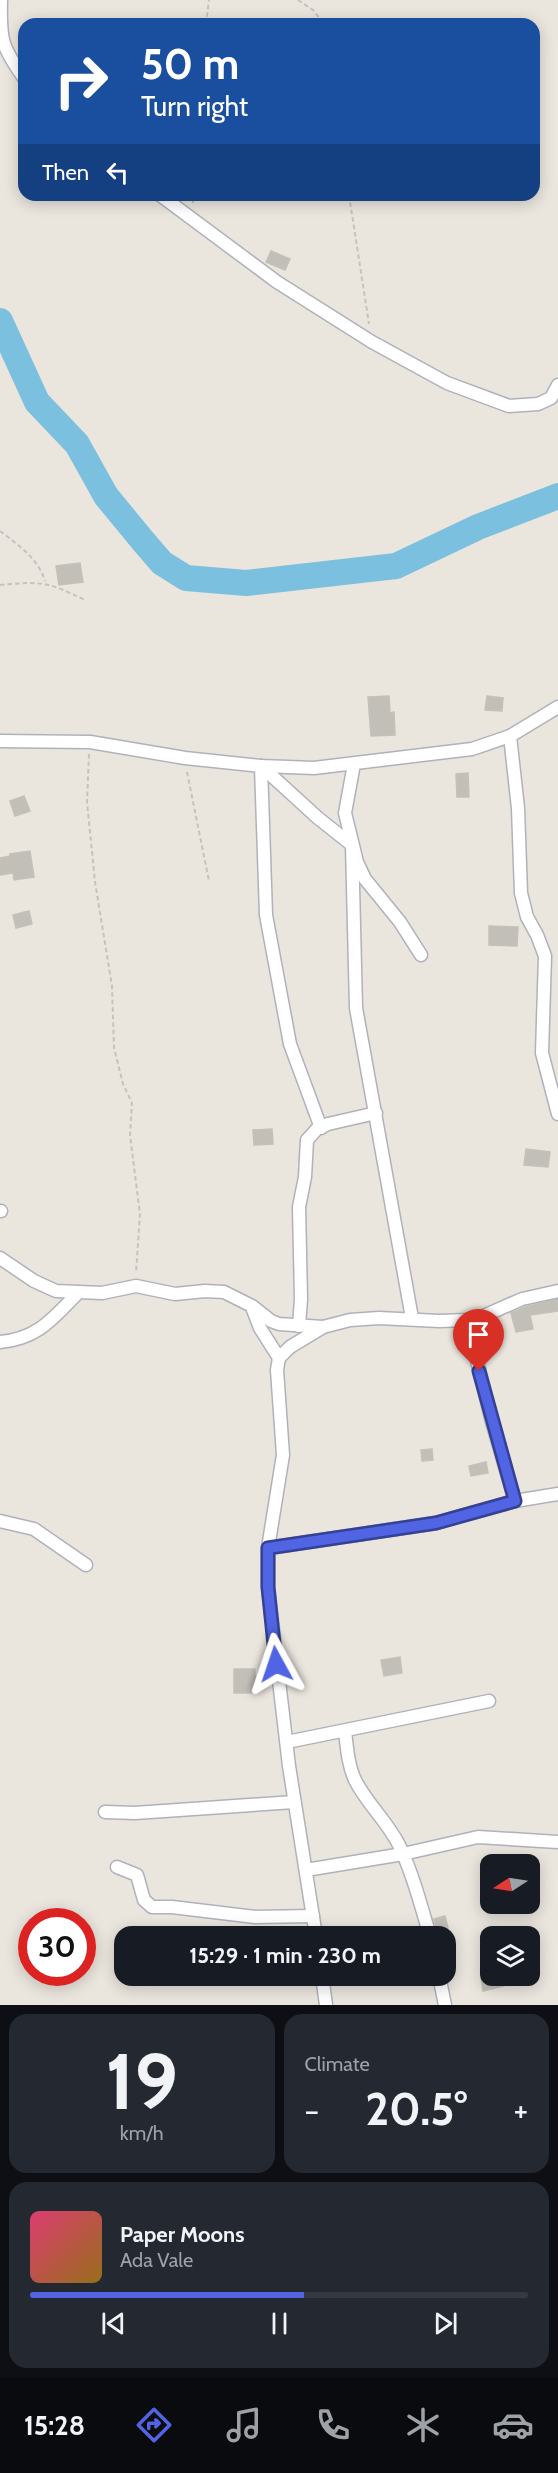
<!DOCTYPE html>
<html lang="en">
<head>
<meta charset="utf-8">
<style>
	:root { --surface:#171b24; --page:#242831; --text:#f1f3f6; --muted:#9ea1a6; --line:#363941; --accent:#5064e4 }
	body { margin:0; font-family:Cabin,sans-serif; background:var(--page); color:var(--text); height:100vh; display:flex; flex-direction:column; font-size:22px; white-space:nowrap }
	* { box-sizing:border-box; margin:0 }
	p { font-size:20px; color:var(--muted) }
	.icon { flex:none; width:33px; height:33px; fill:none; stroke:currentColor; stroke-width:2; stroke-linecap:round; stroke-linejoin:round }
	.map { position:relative; height:2005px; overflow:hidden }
	.details { display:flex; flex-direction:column; gap:9px; padding:9px; background:#0d0f14; flex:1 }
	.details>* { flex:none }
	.guide { position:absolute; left:18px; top:18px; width:522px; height:183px; border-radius:18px; box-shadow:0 3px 15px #0003; background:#1a4fa0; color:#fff; overflow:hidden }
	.needle { width:39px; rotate:258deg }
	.buttons { position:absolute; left:480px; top:1854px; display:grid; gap:12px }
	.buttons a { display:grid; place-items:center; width:60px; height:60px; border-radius:12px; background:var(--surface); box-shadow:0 3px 15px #0003; font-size:30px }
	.speed { position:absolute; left:18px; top:1908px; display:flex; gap:12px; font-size:30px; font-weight:700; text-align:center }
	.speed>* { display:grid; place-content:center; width:78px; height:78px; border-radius:50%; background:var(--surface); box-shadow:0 3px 15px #0003; line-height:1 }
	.speed .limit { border:9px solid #d22; background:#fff; color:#111 }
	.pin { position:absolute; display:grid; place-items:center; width:51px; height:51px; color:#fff; margin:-62px -26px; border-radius:50% 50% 50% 0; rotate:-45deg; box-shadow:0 0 6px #0007 }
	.pin .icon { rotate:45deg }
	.me { position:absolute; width:66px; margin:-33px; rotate:355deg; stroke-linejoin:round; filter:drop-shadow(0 0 4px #0008) }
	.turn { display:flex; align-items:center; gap:21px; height:126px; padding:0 24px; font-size:27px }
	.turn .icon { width:78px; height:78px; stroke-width:2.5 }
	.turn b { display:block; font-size:42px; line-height:51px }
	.then { display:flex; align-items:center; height:57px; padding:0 24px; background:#0003; gap:12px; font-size:22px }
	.big { font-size:45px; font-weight:700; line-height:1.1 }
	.details .tile { flex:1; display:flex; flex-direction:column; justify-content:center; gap:9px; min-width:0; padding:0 21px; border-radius:18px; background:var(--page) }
	.details .dial { align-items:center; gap:0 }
	.dial b { font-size:78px; line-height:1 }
	.song { display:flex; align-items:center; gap:18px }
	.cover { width:72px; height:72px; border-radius:9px; background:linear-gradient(135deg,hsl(340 70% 55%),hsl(40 70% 35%)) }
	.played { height:6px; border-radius:3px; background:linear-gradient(90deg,var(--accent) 55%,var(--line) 55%) }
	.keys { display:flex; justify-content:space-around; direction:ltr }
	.heat { display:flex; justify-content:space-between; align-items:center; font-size:33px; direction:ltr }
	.details .tiles { flex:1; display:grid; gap:9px; grid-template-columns:1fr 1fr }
	.tile:last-child { grid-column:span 2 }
	.trip { position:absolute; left:114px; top:1926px; width:342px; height:60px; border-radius:18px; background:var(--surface); box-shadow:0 3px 15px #0003; font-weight:700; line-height:60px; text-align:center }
	.tab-bar { display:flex; height:96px; justify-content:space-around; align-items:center; background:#090b0e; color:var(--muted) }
	.tab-bar .icon { width:42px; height:42px }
	.tab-bar .active { color:var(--accent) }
	.tab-bar b { font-size:27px; color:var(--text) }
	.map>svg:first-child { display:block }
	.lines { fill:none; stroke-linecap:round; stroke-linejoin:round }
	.river { stroke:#7cc0df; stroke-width:26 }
	.building { fill:#c2bfb9; stroke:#c5c1b7; stroke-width:1.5 }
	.street-casing { stroke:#b0b2bb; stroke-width:15 }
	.path { stroke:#c3c3c3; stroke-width:2; stroke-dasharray:4.5 3; stroke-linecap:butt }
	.street { stroke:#fff; stroke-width:12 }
	.route-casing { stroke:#344194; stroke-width:15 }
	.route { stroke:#5064e4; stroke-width:10 }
</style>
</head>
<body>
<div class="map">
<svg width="558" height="2005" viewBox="0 0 558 2005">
	<rect width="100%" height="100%" fill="#eae5dd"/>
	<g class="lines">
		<!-- river -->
		<path class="river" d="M0,321L37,402L77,444L106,496L143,541L162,563L186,578L246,583L396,566L478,527L558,496"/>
	</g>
	<!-- building -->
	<g class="building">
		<path d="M271,251L290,259L285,270L266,262Z"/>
		<path d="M80,563L83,582L59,585L56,566Z"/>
		<path d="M389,696L390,713L394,712L395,735L371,736L368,697Z"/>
		<path d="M487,696L503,698L502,711L485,710Z"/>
		<path d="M468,773L469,797H457L456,774Z"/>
		<path d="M24,796L30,811L15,816L10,801Z"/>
		<path d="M30,851L34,877L14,880L13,873L0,875V858L10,856V854Z"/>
		<path d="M29,911L32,924L16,928L13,915Z"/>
		<path d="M489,926L518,927L517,946L489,945Z"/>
		<path d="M272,1129L273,1144L254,1145L253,1130Z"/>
		<path d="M526,1149L550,1152L548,1167L524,1165Z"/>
		<path d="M558,1299V1311L530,1315L533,1329L516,1332L511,1313L525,1307Z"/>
		<path d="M432,1449L433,1460L422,1461L421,1450Z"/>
		<path d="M486,1462L488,1473L471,1476L469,1466Z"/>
		<path d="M400,1657L402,1673L384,1676L381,1660Z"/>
		<rect x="234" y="1669" width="21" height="24"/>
		<path d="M445,1916L448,1928L437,1931L434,1919Z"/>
		<path d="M494,1976H502L504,1986L483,1991L481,1978Z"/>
	</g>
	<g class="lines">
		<!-- street casing -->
		<g class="street-casing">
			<g id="street">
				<path d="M1,0C0,39 1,46 24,78"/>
				<path d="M160,195L277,282L372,342L447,383L509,406L538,404L551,398L558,385"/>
				<path d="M510,736L518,808L521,893L527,917L537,935L545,956L542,1053L558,1114"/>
				<path d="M0,741L90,742L185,758L261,766L314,768L472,749L510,736L558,707"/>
				<path d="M354,764L345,813L357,862L365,879L400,922L421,955"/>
				<path d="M261,766L318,818L352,845L356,1008L412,1318"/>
				<path d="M261,766L266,915L290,1044L321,1128"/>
				<path d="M0,1211H1"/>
				<path d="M0,1258L34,1281L56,1291L102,1293L136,1286L175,1294L205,1291L224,1292L252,1306L271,1321L279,1324L323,1327"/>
				<path d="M252,1307L260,1328L279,1358"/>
				<path d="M467,1320L492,1422L515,1501"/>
				<path d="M299,1326L301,1299L299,1207L305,1177L307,1140L317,1129L328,1124L376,1113"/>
				<path d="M0,1342C38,1339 53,1318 78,1293"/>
				<path d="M0,1521L34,1529L86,1565"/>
				<path d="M268,1548L436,1523L515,1501L558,1494"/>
				<path d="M345,1731C347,1748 348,1765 355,1780C367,1804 387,1821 399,1845C413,1874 421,1906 430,1936"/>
				<path d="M287,1742L489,1701"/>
				<path d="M105,1812L135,1813L294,1802"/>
				<path d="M117,1867L137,1875L144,1900L152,1907H172L255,1917L313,1916"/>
				<path d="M306,1870L403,1854L478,1837L558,1842"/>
				<path d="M316,1936L289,1766L268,1587V1548L283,1455L277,1370L279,1358L290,1347L323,1327L350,1320L379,1318L439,1321L467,1320L479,1318L522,1299L558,1291"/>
				<path d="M322,1976L326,2005"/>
				<path d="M439,1976L445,2005"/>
			</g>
		</g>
		<!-- path -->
		<g class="path">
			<path d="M298,0L313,10L324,24"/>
			<path d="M206,24L209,0"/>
			<path d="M349,195L369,324"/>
			<path d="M193,203V195"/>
			<path d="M0,531C18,545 38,558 45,581"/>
			<path d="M0,585C42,581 48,582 85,600"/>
			<path d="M89,754L87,802L95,882L112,986L114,1048L123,1084L132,1103L130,1135L140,1214L136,1273"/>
			<path d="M187,772L209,881"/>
		</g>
		<!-- street -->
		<use href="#street" class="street"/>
	</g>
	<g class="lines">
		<!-- route casing -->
		<g class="route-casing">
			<path id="route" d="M276,1664L268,1587V1548L436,1523L515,1501L479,1371"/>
		</g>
		<!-- route -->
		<use href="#route" class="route"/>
	</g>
</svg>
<div class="buttons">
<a><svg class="needle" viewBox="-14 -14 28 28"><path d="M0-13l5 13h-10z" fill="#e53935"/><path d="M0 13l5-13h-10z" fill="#9ea1a6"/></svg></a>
<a><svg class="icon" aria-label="layers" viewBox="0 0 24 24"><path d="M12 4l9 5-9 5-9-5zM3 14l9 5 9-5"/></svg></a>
</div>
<div class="speed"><div class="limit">30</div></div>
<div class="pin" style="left:479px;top:1371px;background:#d93025"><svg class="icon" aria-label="arrive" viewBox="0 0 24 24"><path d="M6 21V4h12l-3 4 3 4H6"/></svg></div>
<svg class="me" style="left:276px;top:1664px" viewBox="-20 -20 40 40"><path d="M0-17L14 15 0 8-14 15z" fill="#5064e4" stroke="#fff" stroke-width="4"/></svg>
<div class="trip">15:29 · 1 min · 230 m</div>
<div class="guide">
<div class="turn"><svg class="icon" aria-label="right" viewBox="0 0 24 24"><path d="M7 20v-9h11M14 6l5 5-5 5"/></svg><div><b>50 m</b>Turn right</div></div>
<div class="then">Then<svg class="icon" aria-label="left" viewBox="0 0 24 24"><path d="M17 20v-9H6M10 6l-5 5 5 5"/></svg></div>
</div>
</div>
<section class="details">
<div class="tiles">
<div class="tile dial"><b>19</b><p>km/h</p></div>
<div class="tile"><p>Climate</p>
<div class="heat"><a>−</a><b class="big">20.5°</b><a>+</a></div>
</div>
<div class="tile">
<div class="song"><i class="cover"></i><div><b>Paper Moons</b><p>Ada Vale</p></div></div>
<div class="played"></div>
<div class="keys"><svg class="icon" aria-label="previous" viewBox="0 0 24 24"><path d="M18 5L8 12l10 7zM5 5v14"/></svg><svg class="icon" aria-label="pause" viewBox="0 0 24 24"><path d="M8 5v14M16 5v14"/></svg><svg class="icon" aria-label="next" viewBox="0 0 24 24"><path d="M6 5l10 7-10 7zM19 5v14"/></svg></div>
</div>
</div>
</section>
<nav class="tab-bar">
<b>15:28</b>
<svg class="icon active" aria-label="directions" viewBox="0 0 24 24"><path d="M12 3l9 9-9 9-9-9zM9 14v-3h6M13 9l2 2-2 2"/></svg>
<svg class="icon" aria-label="music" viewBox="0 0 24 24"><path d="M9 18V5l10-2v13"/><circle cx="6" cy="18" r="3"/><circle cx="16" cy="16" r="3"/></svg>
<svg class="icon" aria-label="phone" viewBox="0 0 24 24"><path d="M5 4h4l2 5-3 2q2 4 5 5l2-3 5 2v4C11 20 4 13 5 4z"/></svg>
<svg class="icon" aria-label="climate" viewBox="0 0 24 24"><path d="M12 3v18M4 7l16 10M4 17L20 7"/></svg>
<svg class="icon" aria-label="car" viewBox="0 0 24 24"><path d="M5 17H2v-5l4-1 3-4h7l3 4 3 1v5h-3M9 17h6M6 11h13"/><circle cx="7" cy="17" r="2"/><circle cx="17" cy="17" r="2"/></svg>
</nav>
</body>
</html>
